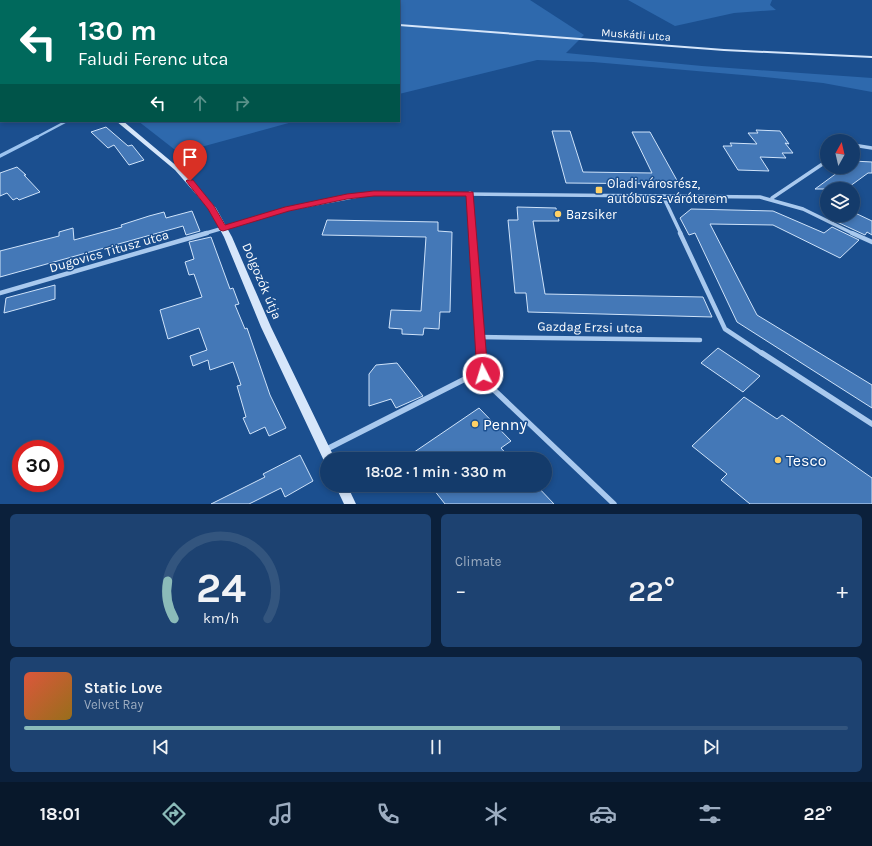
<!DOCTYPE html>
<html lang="en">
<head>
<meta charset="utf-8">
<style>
	:root { --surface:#143b6b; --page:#1d4271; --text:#f1f3f6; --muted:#9dadc1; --line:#33557e; --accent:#8bbbb9 }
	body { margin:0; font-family:Karla,sans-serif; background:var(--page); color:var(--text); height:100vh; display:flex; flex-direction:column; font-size:15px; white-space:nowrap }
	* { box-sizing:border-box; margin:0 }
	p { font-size:13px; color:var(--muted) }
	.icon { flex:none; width:22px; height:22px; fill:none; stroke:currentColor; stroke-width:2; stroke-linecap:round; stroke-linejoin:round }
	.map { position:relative; height:504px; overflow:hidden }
	.panel { display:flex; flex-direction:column; gap:10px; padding:10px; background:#0b203b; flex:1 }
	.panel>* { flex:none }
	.top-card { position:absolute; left:0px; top:0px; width:400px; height:122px; box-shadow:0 2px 6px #0003,0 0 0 1px var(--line); background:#00695c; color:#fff; overflow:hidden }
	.needle { width:26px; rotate:8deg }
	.tools { position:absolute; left:820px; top:134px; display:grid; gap:8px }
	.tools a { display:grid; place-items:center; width:40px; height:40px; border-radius:50%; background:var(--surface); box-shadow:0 2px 6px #0003,0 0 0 1px var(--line); font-size:20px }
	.speed { position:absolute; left:12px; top:440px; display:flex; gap:8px; font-size:20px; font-weight:700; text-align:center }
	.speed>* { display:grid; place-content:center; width:52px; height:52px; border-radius:50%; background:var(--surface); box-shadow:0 2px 6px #0003,0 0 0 1px var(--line); line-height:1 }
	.speed .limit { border:6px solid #d22; background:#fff; color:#111 }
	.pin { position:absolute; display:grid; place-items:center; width:34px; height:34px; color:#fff; margin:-41px -17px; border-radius:50% 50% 50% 0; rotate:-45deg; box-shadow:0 0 4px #0007 }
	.pin .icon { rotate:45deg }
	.me { position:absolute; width:44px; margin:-22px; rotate:355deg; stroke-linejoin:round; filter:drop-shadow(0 0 3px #0008) }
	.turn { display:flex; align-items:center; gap:14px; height:84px; padding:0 12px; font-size:18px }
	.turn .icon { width:52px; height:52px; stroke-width:2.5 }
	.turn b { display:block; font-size:28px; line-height:34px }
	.lanes { display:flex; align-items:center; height:38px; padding:0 12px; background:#0003; justify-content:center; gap:20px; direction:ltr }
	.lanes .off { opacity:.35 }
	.big { font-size:30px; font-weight:600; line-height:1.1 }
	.panel .card { flex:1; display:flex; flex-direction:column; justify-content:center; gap:6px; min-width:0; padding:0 14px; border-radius:6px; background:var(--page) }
	.panel .dial { align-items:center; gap:0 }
	.dial svg { height:104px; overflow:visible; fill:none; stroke:var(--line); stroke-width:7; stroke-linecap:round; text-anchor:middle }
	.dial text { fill:var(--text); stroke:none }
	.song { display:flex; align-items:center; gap:12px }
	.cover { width:48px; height:48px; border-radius:6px; background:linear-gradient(135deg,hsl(10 70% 55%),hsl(40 70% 35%)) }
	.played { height:4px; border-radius:2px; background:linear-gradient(90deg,var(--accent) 65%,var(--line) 65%) }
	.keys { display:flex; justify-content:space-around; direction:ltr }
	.heat { display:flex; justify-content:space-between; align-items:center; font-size:22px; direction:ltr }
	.panel .tiles { flex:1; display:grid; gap:10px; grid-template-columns:1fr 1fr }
	.card:last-child { grid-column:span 2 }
	.trip { position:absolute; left:320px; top:452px; width:232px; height:40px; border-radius:20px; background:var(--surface); box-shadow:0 2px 6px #0003,0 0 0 1px var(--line); font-weight:600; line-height:40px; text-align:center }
	.menu { display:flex; height:64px; justify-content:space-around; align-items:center; background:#08182b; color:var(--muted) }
	.menu .icon { width:28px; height:28px }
	.menu .current { color:var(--accent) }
	.menu b { font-size:18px; color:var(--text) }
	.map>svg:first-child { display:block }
	.green { fill:#2e69ad }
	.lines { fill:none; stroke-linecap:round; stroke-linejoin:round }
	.stream-far1 { stroke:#9cc4f0; stroke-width:2.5 }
	.stream { stroke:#9cc4f0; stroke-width:3.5 }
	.building { fill:#4478b7; stroke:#cfe3fa }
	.street-far2 { stroke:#a9c9ee; stroke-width:3.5 }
	.street-far1 { stroke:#a9c9ee; stroke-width:4.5 }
	.street { stroke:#a9c9ee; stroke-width:5.5 }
	.secondary { fill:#d6e6fa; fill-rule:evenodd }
	.route { fill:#e11d48; stroke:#92132f }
	.poi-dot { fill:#ffd166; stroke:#1b4f8f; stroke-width:1.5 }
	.labels { text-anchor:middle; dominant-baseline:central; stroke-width:3; stroke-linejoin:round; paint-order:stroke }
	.far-street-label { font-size:11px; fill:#fff; stroke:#1b4f8f }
	.poi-label { font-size:13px; fill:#fff; stroke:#1b4f8f; text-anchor:start }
	.street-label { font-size:13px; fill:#fff; stroke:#1b4f8f }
	.near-poi-label { font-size:16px; fill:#fff; stroke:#1b4f8f; text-anchor:start }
</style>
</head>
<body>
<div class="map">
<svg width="872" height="504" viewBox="0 0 872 504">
	<rect width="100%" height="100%" fill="#1b4f8f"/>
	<!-- green -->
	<g class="green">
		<path d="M0,0H146L155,1H1V31Z"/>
		<path d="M167,0H530L584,35L566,53L702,66L872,78V92L823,83L754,76L593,62L537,60L399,94V1H162Z"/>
		<path d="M628,0H772L770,5L776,10L734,13L675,26Z"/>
		<path d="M138,121H296L179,153Z"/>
	</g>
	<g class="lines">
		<!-- stream-far1 -->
		<path class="stream-far1" d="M35,138L67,121"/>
		<!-- stream -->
		<path class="stream" d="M0,156L37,137"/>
	</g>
	<!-- building -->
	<g class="building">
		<path d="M106,127L128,146L132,145L144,160L129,165L114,145L108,148L91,132Z"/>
		<path d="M756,130L780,131L789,144L785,143L793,153H782L786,158L760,157L769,171L738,170L723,146H732L730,143L757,144L748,133H758Z"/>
		<path d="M552,131H570L583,172L652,173L632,132H650L679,184L566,183Z"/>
		<path d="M853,161L872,162V173H868L846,189H815L845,167H853Z"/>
		<path d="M17,167L26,175H24L40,192L19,200L17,198L13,200L7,193L0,196V173Z"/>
		<path d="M517,207L556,208L559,221H533L545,294L703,297L712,317L528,312L526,293H515L508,220H518Z"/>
		<path d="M691,209L773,211L824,233L832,227L859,240L840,258L773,225L710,224L757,315L872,385V408L737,322L695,233L689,235L680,218Z"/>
		<path d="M192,211L200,231L186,235L183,226L0,277V251L59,236V232L73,228L74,240L122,227L121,225L149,216L164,212L166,218Z"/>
		<path d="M853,212L872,221V235L867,232L865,235L837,222L846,215H853Z"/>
		<path d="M327,220L438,222V231L452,232L450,312H440L439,329L424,328L423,335L402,334V329L389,328L391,310L421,311L426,237L322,235Z"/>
		<path d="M211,237L230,289L233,288L239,304L235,305L245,329L247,328L270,395L286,428L269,436L265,427L250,434L243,418L246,417L237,386L241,385L233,362L210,370L208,360L193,366L190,356L207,350L199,328L168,339L163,321L160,310L202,297L194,274L189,275L185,262L194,259L189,242Z"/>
		<path d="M55,285V299L4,313L6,298Z"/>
		<path d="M718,348L760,376L743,392L701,363Z"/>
		<path d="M397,363L423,396L396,408L391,399L369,406V374L376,365Z"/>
		<path d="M744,397L777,419L782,415L872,478V504H750L721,480L727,474L692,446Z"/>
		<path d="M479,408L511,441L501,448L511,459H404Z"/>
		<path d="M300,455L313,481L285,497L281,488L249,504H211L265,477L263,474Z"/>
		<path d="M430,485H536L554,504H445Z"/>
	</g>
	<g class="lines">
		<!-- street-far2 -->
		<g class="street-far2">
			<path d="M853,145L872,148"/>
			<path d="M470,193L473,234"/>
			<path d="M663,196L681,234"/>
			<path d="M772,198L827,161"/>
			<path d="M203,234L288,209L374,193L760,197L803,209L854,234"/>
		</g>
		<!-- street-far1 -->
		<g class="street-far1">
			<path d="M473,233L482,354"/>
			<path d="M680,233L725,329L763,354"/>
			<path d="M852,233L872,242"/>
			<path d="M0,293L207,233"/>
			<path d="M479,337L700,340"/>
		</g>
		<!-- street -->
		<g class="street">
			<path d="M481,353L483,374L493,389L614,504"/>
			<path d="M762,353L872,424"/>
			<path d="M325,450L463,380L483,374"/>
		</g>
		<!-- secondary -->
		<g class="secondary">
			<path d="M399,24L724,49L872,56V58L724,51L399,26Z"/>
			<rect x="0" y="40" width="1" height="3"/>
			<rect x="0" y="85" width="1" height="4"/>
			<path d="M116,121H123L179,168L216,208L232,237L271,327L335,459H327V463H325L261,327L224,237L209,209L175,170Z"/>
			<path d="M335,485H347L356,504H344Z"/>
		</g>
	</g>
	<!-- route -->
	<path class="route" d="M187,180H193L214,206L225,225L285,207L347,194L374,191L473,192L488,374L487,378H479L477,374L466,196H374L347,199L289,211L223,231L220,230L208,209L186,181Z"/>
	<!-- markers -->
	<g class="poi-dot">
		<rect x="595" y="186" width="8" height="8" rx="2"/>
		<circle cx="558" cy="214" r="4"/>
		<circle cx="475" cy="424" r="4"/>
		<circle cx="778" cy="460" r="4"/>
	</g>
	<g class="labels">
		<!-- far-street labels -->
		<g class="far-street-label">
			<text transform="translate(636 35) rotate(4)">Muskátli utca</text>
		</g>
		<!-- poi labels -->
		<g class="poi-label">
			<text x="607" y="183">Oladi városrész,<tspan x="607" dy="15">autóbusz-váróterem</tspan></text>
			<text x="566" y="214">Bazsiker</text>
		</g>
		<!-- street labels -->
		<g class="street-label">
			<text transform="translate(109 251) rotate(-16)">Dugovics Titusz utca</text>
			<text transform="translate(262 281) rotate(67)">Dolgozók útja</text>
			<text transform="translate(590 327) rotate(1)">Gazdag Erzsi utca</text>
		</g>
		<!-- near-poi labels -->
		<g class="near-poi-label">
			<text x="483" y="424">Penny</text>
			<text x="786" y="460">Tesco</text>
		</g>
	</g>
</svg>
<div class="tools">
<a><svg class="needle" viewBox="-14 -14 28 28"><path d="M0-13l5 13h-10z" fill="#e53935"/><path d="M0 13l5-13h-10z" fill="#9dadc1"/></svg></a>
<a><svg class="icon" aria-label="layers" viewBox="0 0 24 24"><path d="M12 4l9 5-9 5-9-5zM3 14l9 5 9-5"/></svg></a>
</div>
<div class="speed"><div class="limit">30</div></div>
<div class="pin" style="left:190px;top:181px;background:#d93025"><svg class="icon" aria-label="arrive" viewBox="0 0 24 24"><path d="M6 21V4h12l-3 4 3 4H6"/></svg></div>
<svg class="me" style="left:483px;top:374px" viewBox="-20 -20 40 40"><circle r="17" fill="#e11d48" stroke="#fff" stroke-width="3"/><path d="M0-11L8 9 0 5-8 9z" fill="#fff"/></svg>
<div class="trip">18:02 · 1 min · 330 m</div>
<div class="top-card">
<div class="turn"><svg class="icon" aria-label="left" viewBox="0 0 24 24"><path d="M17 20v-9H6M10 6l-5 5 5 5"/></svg><div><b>130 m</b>Faludi Ferenc utca</div></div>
<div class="lanes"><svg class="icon" aria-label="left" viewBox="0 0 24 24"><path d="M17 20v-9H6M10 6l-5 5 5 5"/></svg><svg class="icon off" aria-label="ahead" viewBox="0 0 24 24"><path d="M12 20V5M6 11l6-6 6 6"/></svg><svg class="icon off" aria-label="right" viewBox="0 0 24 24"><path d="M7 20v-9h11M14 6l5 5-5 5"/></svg></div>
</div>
</div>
<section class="panel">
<div class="tiles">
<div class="card dial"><svg viewBox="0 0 100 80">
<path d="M14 69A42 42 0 1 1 86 69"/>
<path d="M14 69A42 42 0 0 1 9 40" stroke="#8bbbb9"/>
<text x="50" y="56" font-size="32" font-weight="700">24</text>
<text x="50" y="72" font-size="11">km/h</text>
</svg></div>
<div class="card"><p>Climate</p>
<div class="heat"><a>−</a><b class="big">22°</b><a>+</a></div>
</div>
<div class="card">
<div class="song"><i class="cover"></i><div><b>Static Love</b><p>Velvet Ray</p></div></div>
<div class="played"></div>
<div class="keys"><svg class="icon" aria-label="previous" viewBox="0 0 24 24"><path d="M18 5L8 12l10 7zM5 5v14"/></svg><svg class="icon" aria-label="pause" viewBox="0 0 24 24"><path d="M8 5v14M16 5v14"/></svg><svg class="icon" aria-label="next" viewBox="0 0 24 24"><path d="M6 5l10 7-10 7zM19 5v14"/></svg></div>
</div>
</div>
</section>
<nav class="menu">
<b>18:01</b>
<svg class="icon current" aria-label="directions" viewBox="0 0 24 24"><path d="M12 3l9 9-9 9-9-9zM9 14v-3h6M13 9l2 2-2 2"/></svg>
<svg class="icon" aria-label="music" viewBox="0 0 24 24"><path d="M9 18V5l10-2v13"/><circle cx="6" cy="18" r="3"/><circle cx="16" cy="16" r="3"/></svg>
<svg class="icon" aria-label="phone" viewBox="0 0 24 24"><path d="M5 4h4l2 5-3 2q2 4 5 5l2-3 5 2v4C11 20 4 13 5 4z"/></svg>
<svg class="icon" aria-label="climate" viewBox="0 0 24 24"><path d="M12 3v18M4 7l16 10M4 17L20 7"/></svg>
<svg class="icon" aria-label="car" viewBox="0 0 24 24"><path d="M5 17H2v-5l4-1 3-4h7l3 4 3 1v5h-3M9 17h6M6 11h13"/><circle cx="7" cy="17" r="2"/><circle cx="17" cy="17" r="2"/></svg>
<svg class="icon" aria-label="filters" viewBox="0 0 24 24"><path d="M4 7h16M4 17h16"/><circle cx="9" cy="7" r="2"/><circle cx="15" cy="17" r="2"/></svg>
<b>22°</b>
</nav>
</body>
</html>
